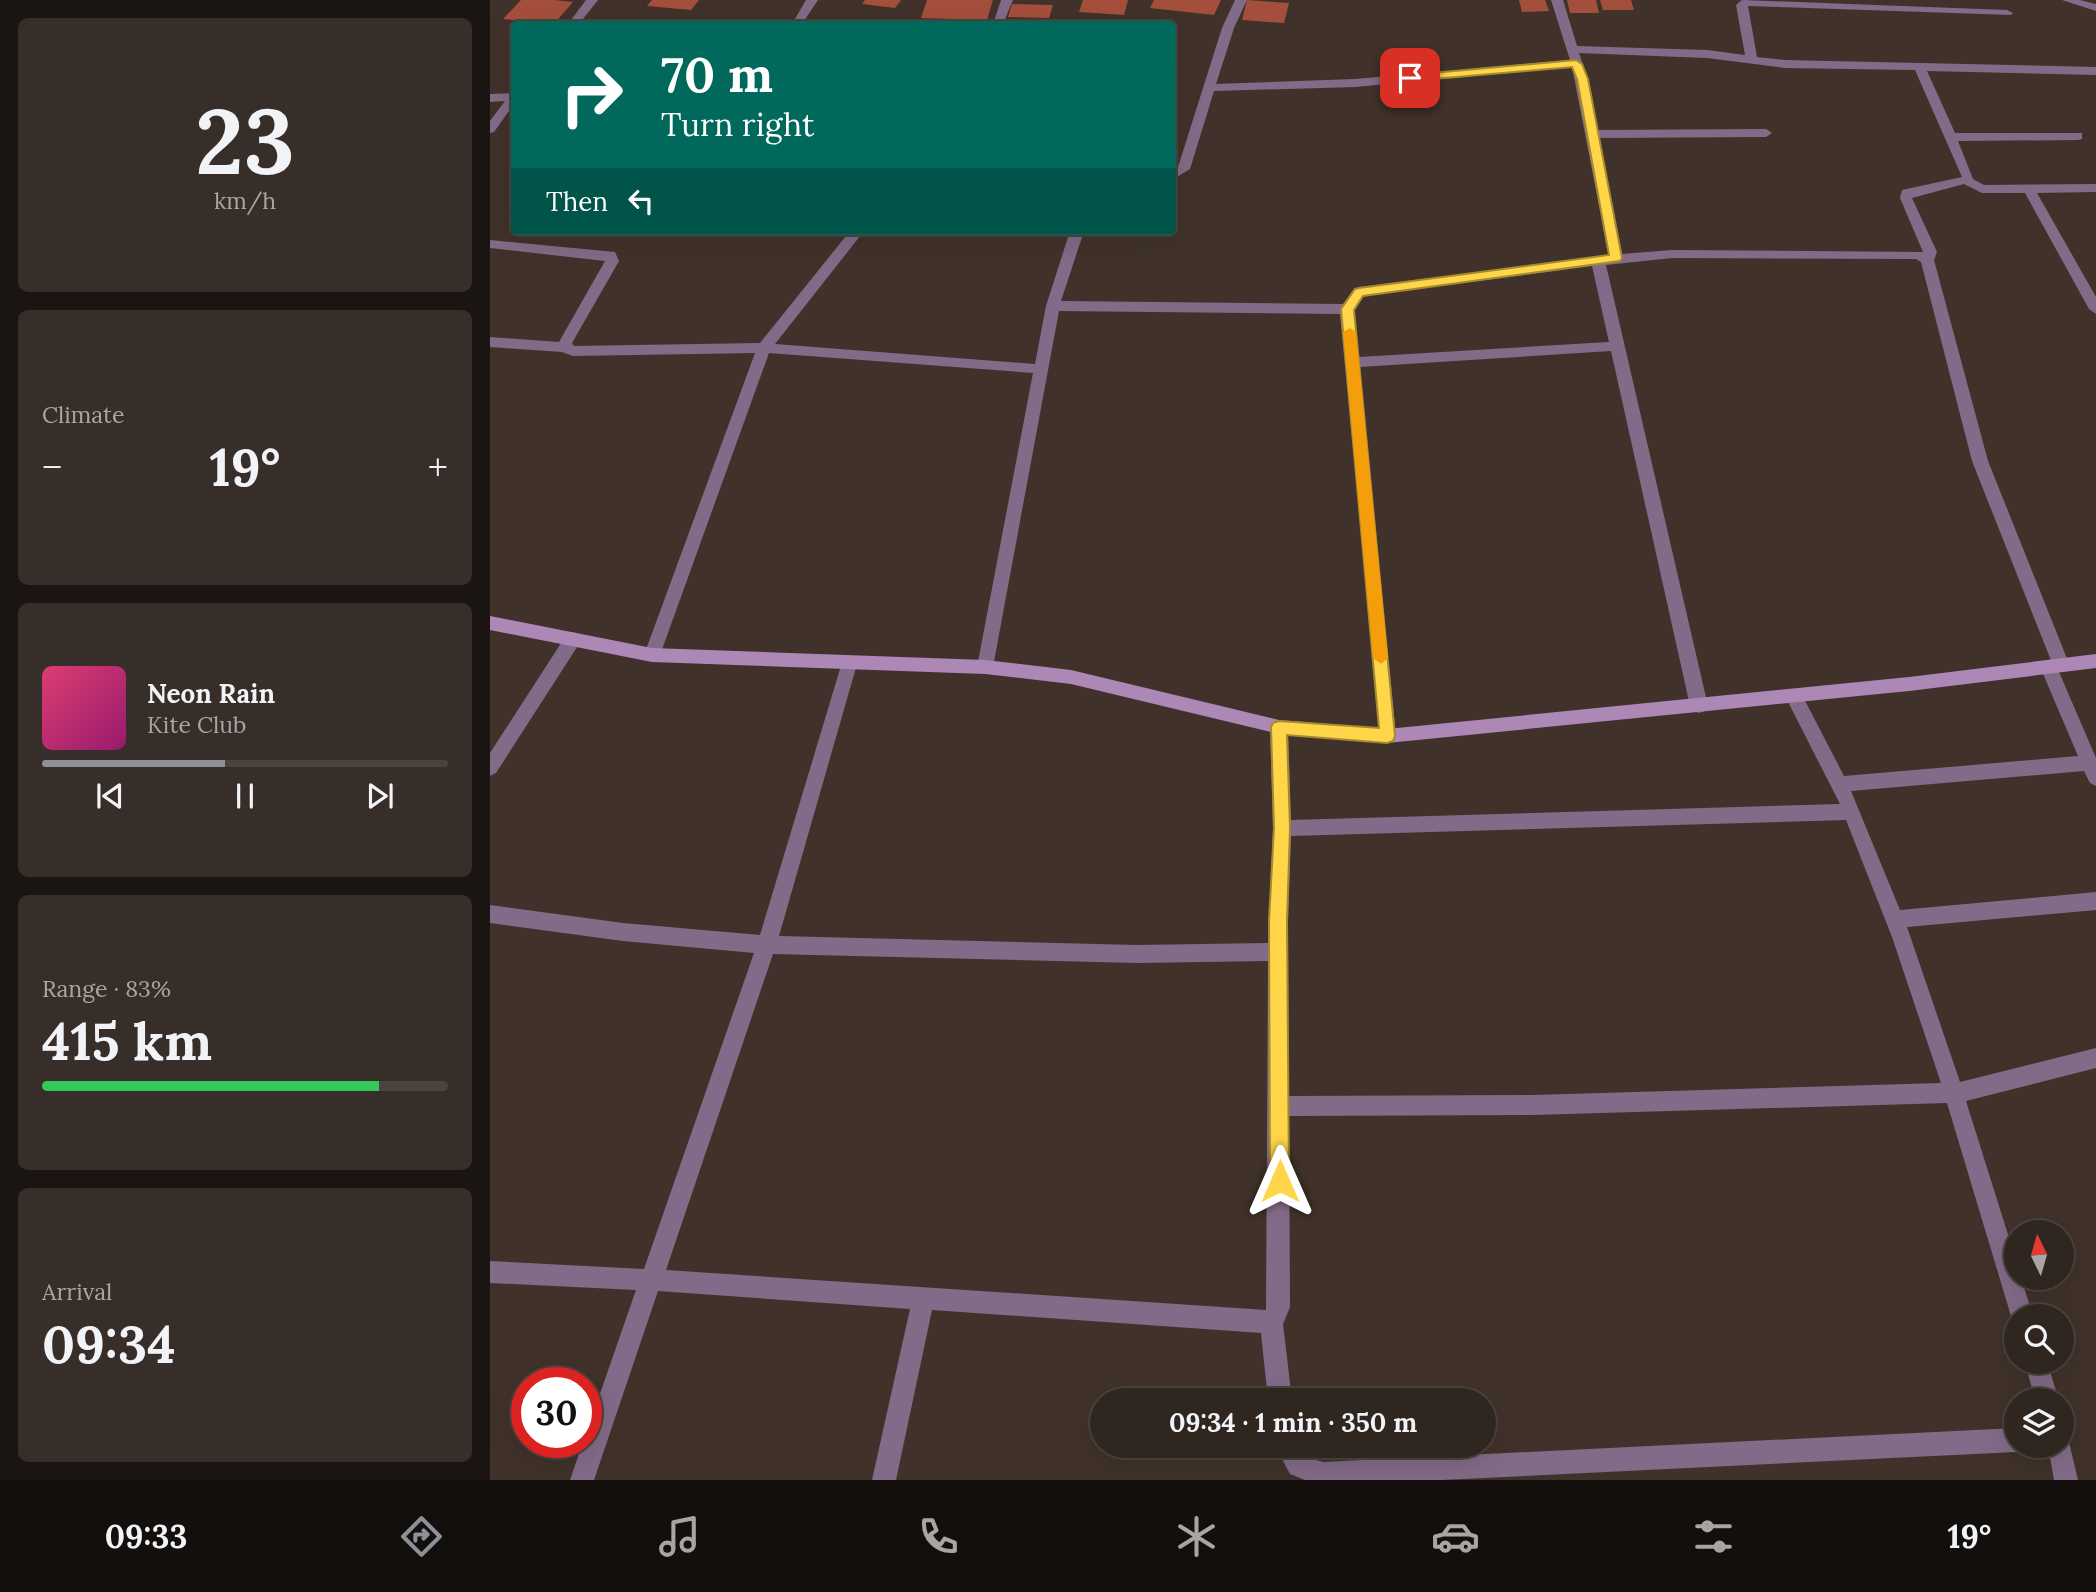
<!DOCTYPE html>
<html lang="en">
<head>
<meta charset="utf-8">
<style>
	:root { --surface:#302620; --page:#382e29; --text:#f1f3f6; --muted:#a8a5a5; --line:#4b433e; --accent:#8c9099 }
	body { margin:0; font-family:Lora,serif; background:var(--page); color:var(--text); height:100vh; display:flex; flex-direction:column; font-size:26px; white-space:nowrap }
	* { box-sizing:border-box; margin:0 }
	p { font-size:23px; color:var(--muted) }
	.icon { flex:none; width:38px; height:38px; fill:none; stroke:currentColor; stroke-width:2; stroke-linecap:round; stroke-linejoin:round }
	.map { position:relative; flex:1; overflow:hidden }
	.panel { display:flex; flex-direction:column; gap:18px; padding:18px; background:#1a1512; width:490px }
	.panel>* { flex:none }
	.top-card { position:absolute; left:21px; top:21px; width:665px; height:214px; border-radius:7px; box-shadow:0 7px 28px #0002,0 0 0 2px var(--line); background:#00695c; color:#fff; overflow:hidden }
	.needle { width:46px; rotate:355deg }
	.tools { position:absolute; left:1514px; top:1220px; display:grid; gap:14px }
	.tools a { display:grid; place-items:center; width:70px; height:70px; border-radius:50%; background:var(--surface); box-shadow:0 7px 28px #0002,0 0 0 2px var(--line); font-size:35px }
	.speed { position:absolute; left:21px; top:1367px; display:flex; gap:14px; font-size:35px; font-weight:700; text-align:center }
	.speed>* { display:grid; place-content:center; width:91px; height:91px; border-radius:50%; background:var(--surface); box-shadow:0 7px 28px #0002,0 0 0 2px var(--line); line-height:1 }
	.speed .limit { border:10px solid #d22; background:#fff; color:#111 }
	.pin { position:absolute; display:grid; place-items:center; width:60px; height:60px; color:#fff; margin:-30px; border-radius:14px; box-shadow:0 4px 10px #0006 }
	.me { position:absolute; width:77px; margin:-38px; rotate:0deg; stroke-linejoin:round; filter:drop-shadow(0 0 5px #0008) }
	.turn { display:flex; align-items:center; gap:24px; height:147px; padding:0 35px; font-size:32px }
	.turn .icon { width:91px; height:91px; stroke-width:2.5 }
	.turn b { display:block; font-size:49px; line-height:60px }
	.then { display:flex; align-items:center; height:66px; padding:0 35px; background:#0003; gap:14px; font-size:26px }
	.big { font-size:52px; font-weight:800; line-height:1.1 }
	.panel .tile { flex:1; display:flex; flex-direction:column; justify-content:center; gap:10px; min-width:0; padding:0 24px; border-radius:10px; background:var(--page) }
	.panel .dial { align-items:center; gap:0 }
	.dial b { font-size:91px; line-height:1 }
	.song { display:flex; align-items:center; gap:21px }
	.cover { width:84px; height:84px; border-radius:10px; background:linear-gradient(135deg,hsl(340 70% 55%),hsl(320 70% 35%)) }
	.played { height:7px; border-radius:4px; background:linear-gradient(90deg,var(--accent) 45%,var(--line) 45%) }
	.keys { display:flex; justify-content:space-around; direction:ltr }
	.heat { display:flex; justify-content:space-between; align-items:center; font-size:38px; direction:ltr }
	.charge { height:10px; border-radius:5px; background:linear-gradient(90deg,#34c759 83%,var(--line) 0) }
	.trip { position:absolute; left:600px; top:1388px; width:406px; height:70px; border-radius:35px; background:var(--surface); box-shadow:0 7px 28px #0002,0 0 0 2px var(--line); font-weight:800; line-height:70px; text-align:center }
	.tab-bar { display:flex; height:112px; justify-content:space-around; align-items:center; background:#130f0d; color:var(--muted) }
	.tab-bar .icon { width:49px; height:49px }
	.tab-bar .selected { color:var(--accent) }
	.tab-bar b { font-size:32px; color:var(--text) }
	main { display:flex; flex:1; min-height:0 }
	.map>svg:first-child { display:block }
	.building { fill:#a44f3c }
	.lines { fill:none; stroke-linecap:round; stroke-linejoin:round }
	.street { fill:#826b88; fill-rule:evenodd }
	.secondary { fill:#ad88b7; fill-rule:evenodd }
	.route { fill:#ffd54a; stroke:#a68a30; stroke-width:2 }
	.slow { fill:#f59e0b }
</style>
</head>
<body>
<main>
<section class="panel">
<div class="tile dial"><b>23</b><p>km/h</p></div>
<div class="tile"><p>Climate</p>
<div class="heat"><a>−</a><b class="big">19°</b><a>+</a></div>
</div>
<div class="tile">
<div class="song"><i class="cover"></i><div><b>Neon Rain</b><p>Kite Club</p></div></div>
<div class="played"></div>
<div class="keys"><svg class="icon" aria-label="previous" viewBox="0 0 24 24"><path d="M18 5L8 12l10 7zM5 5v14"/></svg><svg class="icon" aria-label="pause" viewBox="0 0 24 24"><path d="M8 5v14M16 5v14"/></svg><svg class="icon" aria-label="next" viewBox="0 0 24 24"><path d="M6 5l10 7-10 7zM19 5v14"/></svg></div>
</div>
<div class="tile"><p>Range · 83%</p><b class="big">415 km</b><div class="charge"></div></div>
<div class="tile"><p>Arrival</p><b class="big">09:34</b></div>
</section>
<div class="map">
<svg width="1606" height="1480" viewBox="0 0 1606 1480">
	<rect width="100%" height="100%" fill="#40322a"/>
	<!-- building -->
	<g class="building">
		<path d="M31,0H64L83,2L64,24L13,19Z"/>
		<path d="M162,0H209L201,10L157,6Z"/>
		<path d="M375,0H411L405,8L372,4Z"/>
		<path d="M437,0H503L497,20L431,18Z"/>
		<path d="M593,0H638L634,15L589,12Z"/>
		<path d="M664,0H731L724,15L660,8Z"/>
		<path d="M757,0L799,3L794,23L752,20Z"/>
		<path d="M1029,0H1055L1059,11L1032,12Z"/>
		<path d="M1077,0H1106L1109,13H1080Z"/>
		<path d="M1110,0H1141L1144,10H1113Z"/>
		<path d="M522,4L563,5L559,18L518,17Z"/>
		<path d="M273,19L302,21L300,24H270Z"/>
		<path d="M585,19L635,22L634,24H583Z"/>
	</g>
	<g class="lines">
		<!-- street -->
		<g class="street">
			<path d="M96,0H108L89,24H78Z"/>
			<path d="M316,0H328L312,24H302Z"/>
			<path d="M511,0H523L513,24H503Z"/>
			<path d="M745,0H757L744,28L726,84L865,79L1080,60L1061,0H1073L1087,46L1217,50L1255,55L1246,5L1252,0L1517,10L1523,13L1521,15L1258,6L1267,57L1295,60L1606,67V75L1437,71L1465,133H1592V139L1588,140L1468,141L1483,179L1494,185L1606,184V192L1547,193L1606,297V314L1599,309L1535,193H1492L1474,184L1422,198L1447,252L1444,260L1498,461L1580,666L1578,671L1569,672L1606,758V786L1600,783L1594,771L1361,791L1410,910L1606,892V910L1417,927L1470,1082L1606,1048V1068L1476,1101L1526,1260V1278H1531L1543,1316H1526V1325L1521,1316L1457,1103L1043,1115L799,1116L800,1307L793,1324L802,1400H778L771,1333L442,1310L406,1480H382L420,1309L168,1291L104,1480H80L93,1442H96V1434L146,1290L0,1283V1261L154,1269L264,953L133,941L0,923V905L133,923L270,935L353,659H365L367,664L289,936L647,945L778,943L783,828L780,727L783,722L789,720L795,722L798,727L801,820L1350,804L1295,696L1298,691H1310L1354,776L1588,756L1551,669L1553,664L1562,663L1482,461L1431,262L1426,259L1182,258L1116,265L1218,706L1215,711L1209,713L1203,711L1200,706L1121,351L870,367L906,736L903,741L897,743L891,741L850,314L569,311L503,667L501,672H489L487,667L543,373L279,353L170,655L168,660H156L154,655L265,353L83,356L72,352L0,347V337L69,342L115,261L0,248V240L125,252L129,261L82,343L84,346L270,343L360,231H374L285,344L545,364L556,306L580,231H594L571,301L853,304L864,289L869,287L1119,256L1082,67L865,87L724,91L700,169L682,180V170L688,167L732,28ZM1089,53L1217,58L1295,68L1425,70L1472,177L1412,190L1410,198L1433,252L1182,250L1132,254L1109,138L1276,137L1282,133L1276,129L1108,130L1098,79ZM1102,266L1119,342L869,357L864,309L873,296ZM1356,820L1402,937L1451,1083L1043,1095L799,1096L798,921L801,836ZM283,954L647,963L778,961L776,1310L176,1270Z"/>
			<path d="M1572,0H1590L1606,4V11Z"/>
			<path d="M24,93V104L4,132L0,133V121L15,101L0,102V94Z"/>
			<path d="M83,632L89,634L91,639L89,644L6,773L0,776V753L77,634Z"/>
			<path d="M1535,1362H1557L1569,1400H1545Z"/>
			<path d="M1526,1428V1446H1535L1526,1452L952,1480H815L800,1474L785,1446H810L816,1457L833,1462Z"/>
			<path d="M1572,1435L1578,1438L1588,1480H1564L1558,1446H1572Z"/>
		</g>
		<!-- secondary -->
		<path class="secondary" d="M0,616L162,648L495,660L581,670L789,720L897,729L1419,677L1606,654V668L1419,691L897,743L789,734L581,684L495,674L162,662L0,630Z"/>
	</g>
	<!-- route -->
	<path class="route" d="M1086,60L1092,64L1098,79L1132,258L1130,261L873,296L864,310L905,736L903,741L897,743L797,735L800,828L797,921L799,1181L797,1188L790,1191L783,1188L780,1181L779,921L784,828L781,727L783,723L789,721L889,728L851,309L865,289L869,288L1119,255L1087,79L1082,67L920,81L915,78L920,75Z"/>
	<!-- slow -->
	<path class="slow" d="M860,328L866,332L898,658L891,664L883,658L853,332Z"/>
</svg>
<div class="tools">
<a><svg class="needle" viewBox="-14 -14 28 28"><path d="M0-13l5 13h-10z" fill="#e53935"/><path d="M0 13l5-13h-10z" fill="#a8a5a5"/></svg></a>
<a><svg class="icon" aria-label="search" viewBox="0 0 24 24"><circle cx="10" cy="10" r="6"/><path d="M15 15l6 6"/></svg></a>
<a><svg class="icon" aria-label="layers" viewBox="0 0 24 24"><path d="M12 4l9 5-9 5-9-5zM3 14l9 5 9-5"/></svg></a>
</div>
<div class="speed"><div class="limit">30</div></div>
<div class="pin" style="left:920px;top:78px;background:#d93025"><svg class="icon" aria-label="arrive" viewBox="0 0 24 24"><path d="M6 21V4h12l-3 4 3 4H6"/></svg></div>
<svg class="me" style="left:790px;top:1181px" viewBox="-20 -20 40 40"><path d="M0-17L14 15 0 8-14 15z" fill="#ffd54a" stroke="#fff" stroke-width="4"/></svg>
<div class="trip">09:34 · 1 min · 350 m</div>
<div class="top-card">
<div class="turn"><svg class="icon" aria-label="right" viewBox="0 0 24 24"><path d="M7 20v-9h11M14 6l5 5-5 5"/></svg><div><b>70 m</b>Turn right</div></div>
<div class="then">Then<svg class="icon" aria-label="left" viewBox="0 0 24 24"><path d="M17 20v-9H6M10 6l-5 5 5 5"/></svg></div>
</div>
</div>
</main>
<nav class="tab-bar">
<b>09:33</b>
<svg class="icon selected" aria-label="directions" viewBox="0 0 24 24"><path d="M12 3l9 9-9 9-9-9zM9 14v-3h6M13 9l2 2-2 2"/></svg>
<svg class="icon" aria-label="music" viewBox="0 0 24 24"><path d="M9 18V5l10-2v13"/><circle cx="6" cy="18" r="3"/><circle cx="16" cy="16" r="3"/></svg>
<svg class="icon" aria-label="phone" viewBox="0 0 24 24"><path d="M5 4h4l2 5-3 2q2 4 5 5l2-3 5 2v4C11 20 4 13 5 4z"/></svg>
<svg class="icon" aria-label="climate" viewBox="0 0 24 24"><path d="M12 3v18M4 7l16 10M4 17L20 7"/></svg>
<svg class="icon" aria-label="car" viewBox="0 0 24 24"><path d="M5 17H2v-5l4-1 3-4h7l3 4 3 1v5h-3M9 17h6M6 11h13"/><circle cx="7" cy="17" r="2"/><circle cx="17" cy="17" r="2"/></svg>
<svg class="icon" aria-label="filters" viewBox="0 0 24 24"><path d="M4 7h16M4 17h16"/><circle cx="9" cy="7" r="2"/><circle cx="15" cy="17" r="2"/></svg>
<b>19°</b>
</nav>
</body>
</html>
